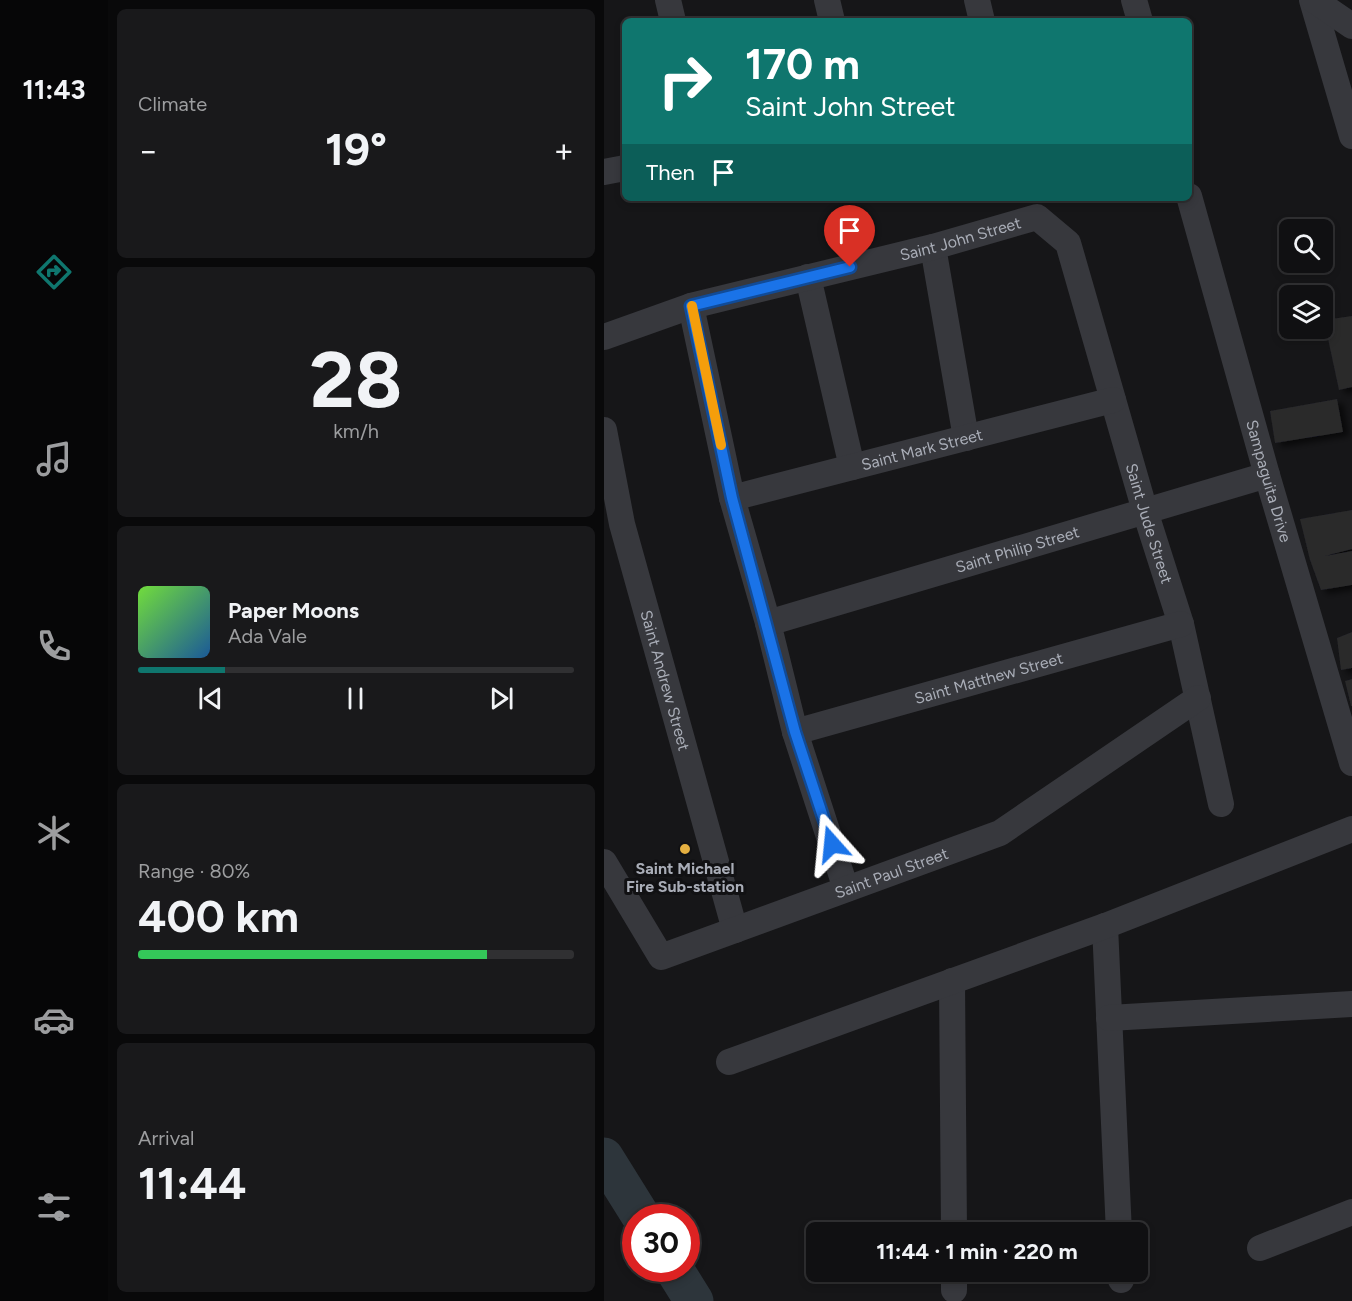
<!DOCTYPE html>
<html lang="en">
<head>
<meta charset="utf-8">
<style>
	:root { --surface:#101012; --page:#19191b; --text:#f1f3f6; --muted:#9c9d9f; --line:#303032; --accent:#0f766e }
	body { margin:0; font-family:Figtree,sans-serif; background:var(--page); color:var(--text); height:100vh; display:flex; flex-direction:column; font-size:22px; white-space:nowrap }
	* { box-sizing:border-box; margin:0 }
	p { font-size:20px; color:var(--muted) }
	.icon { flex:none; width:33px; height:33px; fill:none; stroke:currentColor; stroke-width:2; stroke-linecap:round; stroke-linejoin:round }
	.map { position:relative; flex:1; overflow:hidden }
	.sheet { display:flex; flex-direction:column; gap:9px; padding:9px; background:#09090a; width:496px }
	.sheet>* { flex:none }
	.guide { position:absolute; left:18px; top:18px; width:570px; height:183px; border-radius:9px; box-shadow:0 3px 9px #0003,0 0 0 2px var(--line); background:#0f766e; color:#fff; overflow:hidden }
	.fabs { position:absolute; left:675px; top:219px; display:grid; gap:12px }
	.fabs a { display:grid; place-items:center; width:54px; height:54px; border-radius:9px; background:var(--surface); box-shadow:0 3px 9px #0003,0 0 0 2px var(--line); font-size:30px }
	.speed { position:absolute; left:18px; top:1204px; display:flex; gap:12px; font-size:30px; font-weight:700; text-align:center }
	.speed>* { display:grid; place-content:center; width:78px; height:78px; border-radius:50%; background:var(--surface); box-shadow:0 3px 9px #0003,0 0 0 2px var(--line); line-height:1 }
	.speed .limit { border:9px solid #d22; background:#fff; color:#111 }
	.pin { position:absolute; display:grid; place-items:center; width:51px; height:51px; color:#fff; margin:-62px -26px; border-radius:50% 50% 50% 0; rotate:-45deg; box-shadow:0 0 6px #0007 }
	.pin .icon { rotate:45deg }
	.me { position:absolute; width:66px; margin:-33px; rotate:342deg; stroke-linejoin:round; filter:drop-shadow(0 0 4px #0008) }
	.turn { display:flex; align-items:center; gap:21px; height:126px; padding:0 24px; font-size:27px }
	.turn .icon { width:78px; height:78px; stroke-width:2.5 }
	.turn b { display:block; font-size:42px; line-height:51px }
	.then { display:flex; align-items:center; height:57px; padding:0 24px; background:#0003; gap:12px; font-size:22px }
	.big { font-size:45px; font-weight:700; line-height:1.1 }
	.sheet .widget { flex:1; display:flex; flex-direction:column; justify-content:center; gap:9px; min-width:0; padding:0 21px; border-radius:9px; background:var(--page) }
	.sheet .dial { align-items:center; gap:0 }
	.dial b { font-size:78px; line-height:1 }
	.song { display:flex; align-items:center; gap:18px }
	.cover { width:72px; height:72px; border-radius:9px; background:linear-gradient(135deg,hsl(100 70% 55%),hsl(210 70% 35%)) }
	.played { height:6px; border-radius:3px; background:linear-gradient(90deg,var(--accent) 20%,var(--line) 20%) }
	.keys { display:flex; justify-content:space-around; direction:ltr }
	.heat { display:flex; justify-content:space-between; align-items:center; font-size:33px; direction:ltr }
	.charge { height:9px; border-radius:4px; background:linear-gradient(90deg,#34c759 80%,var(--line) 0) }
	.trip { position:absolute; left:202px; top:1222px; width:342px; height:60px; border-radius:9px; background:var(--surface); box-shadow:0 3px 9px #0003,0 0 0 2px var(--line); font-weight:700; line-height:60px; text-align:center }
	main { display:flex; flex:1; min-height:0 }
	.dock { display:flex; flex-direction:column; width:108px; justify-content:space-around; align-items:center; background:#060607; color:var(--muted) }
	.dock .icon { width:42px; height:42px }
	.dock .active { color:var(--accent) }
	.dock b { font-size:27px; color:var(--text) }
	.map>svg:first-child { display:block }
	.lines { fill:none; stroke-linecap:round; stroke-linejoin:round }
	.river { stroke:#2d353b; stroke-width:39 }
	.building { fill:#29292c; filter:url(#shadow) }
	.minor { stroke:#37383d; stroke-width:26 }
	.route-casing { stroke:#114b97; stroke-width:15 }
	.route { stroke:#1a73e8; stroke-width:10 }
	.slow { stroke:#f59e0b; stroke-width:10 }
	.poi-dot { fill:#e5b041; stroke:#111113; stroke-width:2 }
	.labels { text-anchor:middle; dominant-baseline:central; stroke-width:6; stroke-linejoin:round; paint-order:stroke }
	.street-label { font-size:16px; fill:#a9adb7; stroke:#111113 }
	.poi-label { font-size:16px; font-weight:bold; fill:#a9adb7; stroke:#111113 }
</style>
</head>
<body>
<main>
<nav class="dock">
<b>11:43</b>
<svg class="icon active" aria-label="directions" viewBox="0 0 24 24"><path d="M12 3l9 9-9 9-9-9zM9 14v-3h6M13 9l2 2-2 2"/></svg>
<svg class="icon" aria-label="music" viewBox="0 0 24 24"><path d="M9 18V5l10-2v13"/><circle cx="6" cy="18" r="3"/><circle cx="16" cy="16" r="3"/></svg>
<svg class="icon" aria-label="phone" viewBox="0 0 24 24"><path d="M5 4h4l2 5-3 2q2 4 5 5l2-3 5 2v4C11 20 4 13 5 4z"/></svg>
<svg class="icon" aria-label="climate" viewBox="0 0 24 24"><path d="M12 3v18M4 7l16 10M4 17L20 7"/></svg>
<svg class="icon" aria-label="car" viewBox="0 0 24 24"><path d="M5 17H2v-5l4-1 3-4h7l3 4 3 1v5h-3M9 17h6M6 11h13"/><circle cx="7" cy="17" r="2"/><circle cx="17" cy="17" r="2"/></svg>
<svg class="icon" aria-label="filters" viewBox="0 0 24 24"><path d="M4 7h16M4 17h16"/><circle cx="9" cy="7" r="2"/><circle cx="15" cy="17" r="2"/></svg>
</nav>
<section class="sheet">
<div class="widget"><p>Climate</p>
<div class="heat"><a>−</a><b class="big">19°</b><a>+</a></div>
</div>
<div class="widget dial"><b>28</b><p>km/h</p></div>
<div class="widget">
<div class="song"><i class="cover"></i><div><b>Paper Moons</b><p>Ada Vale</p></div></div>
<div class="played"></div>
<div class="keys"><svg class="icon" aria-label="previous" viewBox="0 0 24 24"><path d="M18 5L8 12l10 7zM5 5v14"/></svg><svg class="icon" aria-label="pause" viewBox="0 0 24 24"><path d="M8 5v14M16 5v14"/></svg><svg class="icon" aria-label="next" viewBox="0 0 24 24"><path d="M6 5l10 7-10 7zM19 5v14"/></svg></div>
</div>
<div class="widget"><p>Range · 80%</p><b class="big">400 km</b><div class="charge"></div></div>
<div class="widget"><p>Arrival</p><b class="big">11:44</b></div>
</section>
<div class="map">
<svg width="748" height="1301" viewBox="0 0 748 1301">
	<defs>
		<filter id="shadow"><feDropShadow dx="6" dy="4" stdDeviation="3" flood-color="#0009"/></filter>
	</defs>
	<rect width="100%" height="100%" fill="#161618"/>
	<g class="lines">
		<!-- river -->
		<g class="river">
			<path d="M0,1157L38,1218"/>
			<path d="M70,1269L90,1301"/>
		</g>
	</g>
	<!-- building -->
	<g class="building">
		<path d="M748,316V387L735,390L720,320Z"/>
		<path d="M733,399L739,432L671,443L666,411Z"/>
		<path d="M748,510V549L721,556L748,551V585L717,590L706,560L696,519Z"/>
		<path d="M748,632V668L737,670L733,638Z"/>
		<path d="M748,679V706H747L741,681Z"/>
	</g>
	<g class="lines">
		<!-- minor -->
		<g class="minor">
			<path d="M64,0L69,21"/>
			<path d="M223,0L228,21"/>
			<path d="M373,0L378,21"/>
			<path d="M530,0L536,21"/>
			<path d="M708,0L748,136"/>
			<path d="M710,0L748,26"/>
			<path d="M0,172L21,168"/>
			<path id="s1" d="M585,196L663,475L748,763"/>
			<path d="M329,247L362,438"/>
			<path d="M204,277L248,467"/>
			<path d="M87,306L128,498L164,623L191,732L242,889"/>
			<path id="s2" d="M0,337L87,306L329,247L433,217L464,243L541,511L577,624L617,804"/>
			<path id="s3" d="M0,430L18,524L131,930"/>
			<path id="s4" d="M128,498L509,400"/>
			<path id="s5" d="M164,623L663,475"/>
			<path id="s6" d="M191,732L577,624"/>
			<path id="s7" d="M0,862L57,957L396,833L594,698"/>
			<path d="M501,926L515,1233"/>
			<path d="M348,981L350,1233"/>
			<path d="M505,1018L748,1004"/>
			<path d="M125,1062L501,926L748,829"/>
			<path d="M656,1248L748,1212"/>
			<path d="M350,1272V1290"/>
			<path d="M517,1272V1280"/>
		</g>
	</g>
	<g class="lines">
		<!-- route casing -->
		<g class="route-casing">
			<path id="route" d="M228,844L191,732L128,498L87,306L246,267"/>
		</g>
		<!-- route -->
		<use href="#route" class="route"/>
		<!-- slow -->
		<path class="slow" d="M88,306L117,445"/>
	</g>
	<!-- markers -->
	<circle class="poi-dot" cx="81" cy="849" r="6"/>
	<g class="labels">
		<!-- street labels -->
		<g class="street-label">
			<text stroke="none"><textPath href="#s2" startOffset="370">Saint John Street</textPath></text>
			<text stroke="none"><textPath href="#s4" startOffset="196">Saint Mark Street</textPath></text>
			<text stroke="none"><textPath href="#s1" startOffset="296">Sampaguita Drive</textPath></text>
			<text stroke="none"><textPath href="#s2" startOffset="782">Saint Jude Street</textPath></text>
			<text stroke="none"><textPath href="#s5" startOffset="260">Saint Philip Street</textPath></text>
			<text stroke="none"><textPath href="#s6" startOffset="201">Saint Matthew Street</textPath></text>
			<text stroke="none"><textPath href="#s3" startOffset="258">Saint Andrew Street</textPath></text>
			<text stroke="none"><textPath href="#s7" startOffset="356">Saint Paul Street</textPath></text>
		</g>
		<!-- poi labels -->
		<g class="poi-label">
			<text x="81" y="868">Saint Michael<tspan x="81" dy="18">Fire Sub-station</tspan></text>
		</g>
	</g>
</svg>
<div class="fabs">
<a><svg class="icon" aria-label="search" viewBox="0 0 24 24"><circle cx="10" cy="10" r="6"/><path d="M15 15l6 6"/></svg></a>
<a><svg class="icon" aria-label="layers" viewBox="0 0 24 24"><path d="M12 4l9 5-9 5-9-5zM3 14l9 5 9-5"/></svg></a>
</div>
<div class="speed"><div class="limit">30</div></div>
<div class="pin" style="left:246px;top:267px;background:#d93025"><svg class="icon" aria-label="arrive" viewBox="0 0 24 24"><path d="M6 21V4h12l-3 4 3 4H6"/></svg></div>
<svg class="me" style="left:228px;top:844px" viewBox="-20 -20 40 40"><path d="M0-17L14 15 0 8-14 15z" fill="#1a73e8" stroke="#fff" stroke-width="4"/></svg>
<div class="trip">11:44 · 1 min · 220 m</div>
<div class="guide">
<div class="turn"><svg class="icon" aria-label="right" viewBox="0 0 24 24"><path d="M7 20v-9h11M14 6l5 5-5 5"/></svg><div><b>170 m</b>Saint John Street</div></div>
<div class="then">Then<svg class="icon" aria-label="arrive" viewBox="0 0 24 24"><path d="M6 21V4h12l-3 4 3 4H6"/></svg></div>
</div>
</div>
</main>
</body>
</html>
